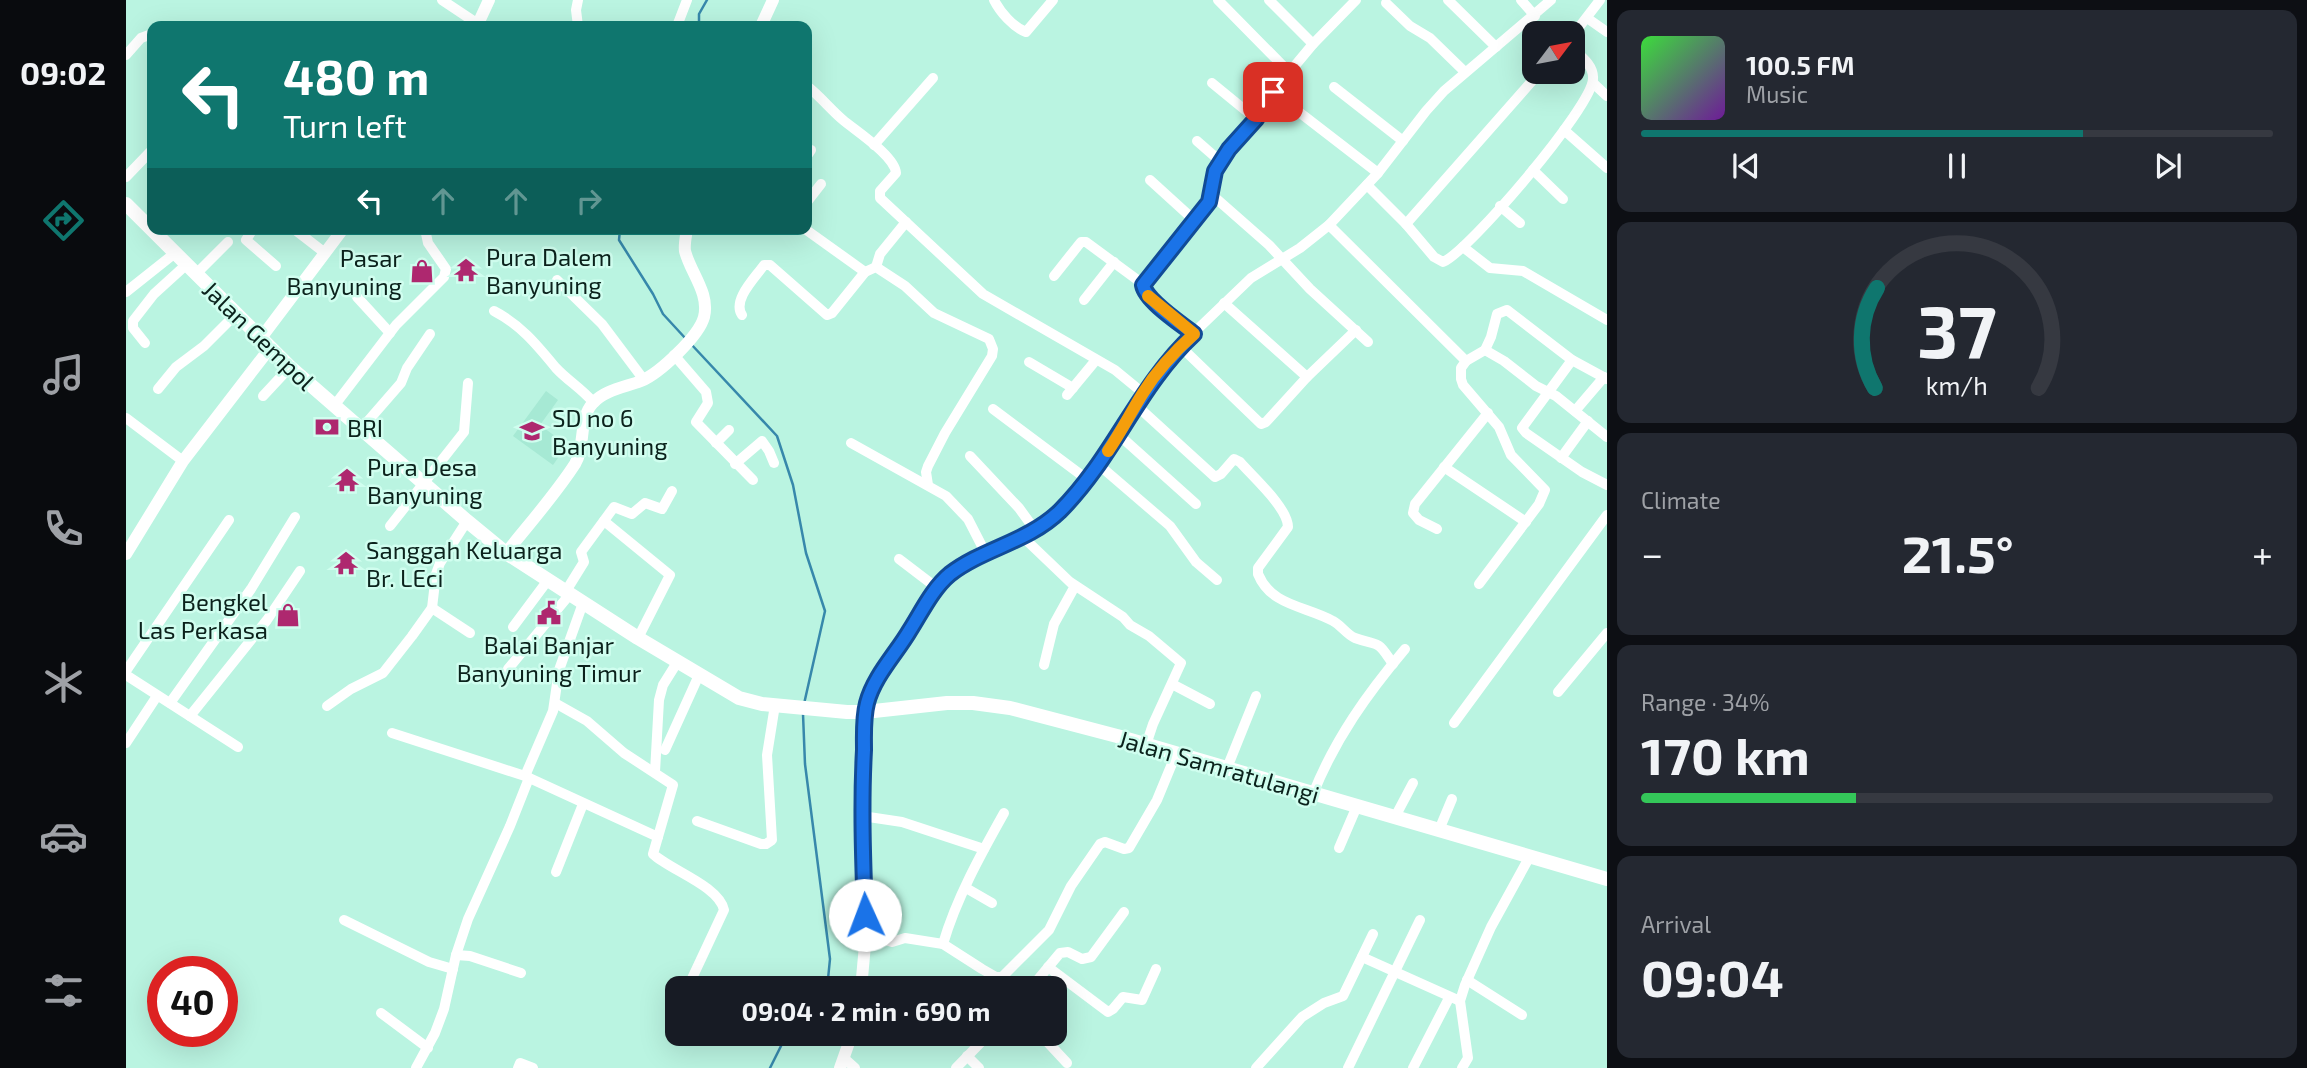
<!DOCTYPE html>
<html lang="en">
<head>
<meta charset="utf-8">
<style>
	:root { --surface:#171b24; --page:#242831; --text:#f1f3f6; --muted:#9ea1a6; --line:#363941; --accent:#0f766e }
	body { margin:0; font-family:"Exo 2",sans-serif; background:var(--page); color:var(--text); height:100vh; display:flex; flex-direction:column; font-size:26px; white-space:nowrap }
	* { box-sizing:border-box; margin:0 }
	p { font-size:23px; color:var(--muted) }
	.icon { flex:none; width:38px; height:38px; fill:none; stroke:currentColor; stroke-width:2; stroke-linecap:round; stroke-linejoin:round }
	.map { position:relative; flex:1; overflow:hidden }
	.details { display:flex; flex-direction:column; gap:10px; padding:10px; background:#0d0f14; width:700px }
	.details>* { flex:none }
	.guide { position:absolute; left:21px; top:21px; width:665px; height:214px; border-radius:14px; box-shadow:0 7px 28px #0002; background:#0f766e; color:#fff; overflow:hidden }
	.needle { width:46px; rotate:58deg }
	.fabs { position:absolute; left:1396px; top:21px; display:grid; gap:14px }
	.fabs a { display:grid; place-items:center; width:63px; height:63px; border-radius:14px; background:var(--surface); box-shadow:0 7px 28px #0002; font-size:35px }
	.speed { position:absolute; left:21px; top:956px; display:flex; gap:14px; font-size:35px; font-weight:700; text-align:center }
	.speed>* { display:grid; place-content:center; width:91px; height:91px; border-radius:50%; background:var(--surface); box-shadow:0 7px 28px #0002; line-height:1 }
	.speed .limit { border:10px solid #d22; background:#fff; color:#111 }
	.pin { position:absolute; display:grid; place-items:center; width:60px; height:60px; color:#fff; margin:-30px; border-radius:14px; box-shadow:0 4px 10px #0006 }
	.me { position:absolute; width:77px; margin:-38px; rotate:358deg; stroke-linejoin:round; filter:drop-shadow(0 0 5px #0008) }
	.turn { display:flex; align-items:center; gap:24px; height:147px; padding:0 21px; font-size:32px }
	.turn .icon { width:91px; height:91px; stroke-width:2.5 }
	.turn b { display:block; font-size:49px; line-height:60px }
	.lanes { display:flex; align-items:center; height:66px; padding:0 21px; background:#0003; justify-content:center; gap:35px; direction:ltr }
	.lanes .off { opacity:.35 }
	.big { font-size:52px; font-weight:700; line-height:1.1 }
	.details .widget { flex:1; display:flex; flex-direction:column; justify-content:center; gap:10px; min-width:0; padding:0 24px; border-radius:14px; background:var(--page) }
	.details .dial { align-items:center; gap:0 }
	.dial svg { height:182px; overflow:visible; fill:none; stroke:var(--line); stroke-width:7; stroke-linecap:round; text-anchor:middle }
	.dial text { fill:var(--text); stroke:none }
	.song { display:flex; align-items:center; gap:21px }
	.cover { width:84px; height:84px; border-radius:10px; background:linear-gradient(135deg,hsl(120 70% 55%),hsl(280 70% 35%)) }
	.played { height:7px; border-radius:4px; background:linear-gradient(90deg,var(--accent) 70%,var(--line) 70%) }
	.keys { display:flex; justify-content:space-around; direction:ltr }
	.heat { display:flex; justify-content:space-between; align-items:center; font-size:38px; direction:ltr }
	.charge { height:10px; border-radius:5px; background:linear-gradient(90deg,#34c759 34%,var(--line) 0) }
	.trip { position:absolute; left:539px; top:976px; width:402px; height:70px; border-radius:14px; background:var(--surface); box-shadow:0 7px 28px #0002; font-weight:700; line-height:70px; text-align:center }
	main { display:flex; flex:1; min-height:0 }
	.tabs { display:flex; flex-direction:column; width:126px; justify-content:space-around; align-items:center; background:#090b0e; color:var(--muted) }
	.tabs .icon { width:49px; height:49px }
	.tabs .current { color:var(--accent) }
	.tabs b { font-size:32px; color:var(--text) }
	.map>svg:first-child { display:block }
	.built { fill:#a6e9d4 }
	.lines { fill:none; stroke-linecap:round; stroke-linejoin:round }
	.stream { stroke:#3788ab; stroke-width:2.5 }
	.minor { stroke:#fff; stroke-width:10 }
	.tertiary { stroke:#fff; stroke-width:12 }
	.secondary { stroke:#fff; stroke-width:14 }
	.route-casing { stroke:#114b97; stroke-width:18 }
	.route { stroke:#1a73e8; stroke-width:12 }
	.slow { stroke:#f59e0b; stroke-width:12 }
	.labels { text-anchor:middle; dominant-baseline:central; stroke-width:5; stroke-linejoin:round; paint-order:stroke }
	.poi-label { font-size:24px; fill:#0b221c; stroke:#d0feef; text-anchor:start }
	.street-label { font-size:24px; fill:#0b221c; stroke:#d0feef }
</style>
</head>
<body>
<main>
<nav class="tabs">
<b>09:02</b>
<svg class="icon current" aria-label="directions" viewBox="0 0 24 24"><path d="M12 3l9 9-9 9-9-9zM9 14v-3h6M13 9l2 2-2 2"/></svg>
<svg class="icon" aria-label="music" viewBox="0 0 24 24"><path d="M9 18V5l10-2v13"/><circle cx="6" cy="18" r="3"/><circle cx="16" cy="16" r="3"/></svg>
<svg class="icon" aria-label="phone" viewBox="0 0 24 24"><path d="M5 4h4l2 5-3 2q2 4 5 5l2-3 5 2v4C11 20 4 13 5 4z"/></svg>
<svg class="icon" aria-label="climate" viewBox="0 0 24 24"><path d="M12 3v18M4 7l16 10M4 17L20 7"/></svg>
<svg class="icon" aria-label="car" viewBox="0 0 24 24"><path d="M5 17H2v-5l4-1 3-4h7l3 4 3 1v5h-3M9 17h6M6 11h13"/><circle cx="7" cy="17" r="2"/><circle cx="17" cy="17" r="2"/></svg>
<svg class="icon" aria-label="filters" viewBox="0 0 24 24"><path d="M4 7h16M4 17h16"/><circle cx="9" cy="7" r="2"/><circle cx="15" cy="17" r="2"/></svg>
</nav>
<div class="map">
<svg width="1481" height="1068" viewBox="0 0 1481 1068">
	<rect width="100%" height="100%" fill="#baf4e1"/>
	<!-- built -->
	<path class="built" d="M420,391L432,400L414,425L441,445L427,465L387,436Z"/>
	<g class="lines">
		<!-- stream -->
		<g class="stream">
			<path d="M573,26V14L581,0"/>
			<path d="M494,229L493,240L527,294L537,314L560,339"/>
			<path d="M565,344L651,436L667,485L680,553L699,611L678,704"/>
			<path d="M677,714L679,764L704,959L701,989"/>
			<path d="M644,1068L661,1034"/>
		</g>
		<!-- minor -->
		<g class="minor">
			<path d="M316,0L352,24"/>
			<path d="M868,0C874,12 887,27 900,32L927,0"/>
			<path d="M1092,0L1163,72"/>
			<path d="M1143,0L1187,44"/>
			<path d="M1322,0L1370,47"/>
			<path d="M1395,0L1409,16"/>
			<path d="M1260,3L1284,26L1304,38L1339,72"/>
			<path d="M1461,18L1481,32"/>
			<path d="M452,26L450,10L452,0"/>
			<path d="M551,26L561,0"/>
			<path d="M1447,35L1474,0"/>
			<path d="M0,55L15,38L23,35L26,37"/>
			<path d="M1086,83L1130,119"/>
			<path d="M1467,83L1481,96"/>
			<path d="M681,86C694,96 704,109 717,120C730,131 769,156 770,173L754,191V198L857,294L989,370L1017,393"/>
			<path d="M1208,87L1277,141"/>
			<path d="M1147,92L1252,173"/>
			<path d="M1438,130L1481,168"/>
			<path d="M1071,141L1095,162"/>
			<path d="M748,145L807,78"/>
			<path d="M681,156L685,150"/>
			<path d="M1407,170L1437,199"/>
			<path d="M0,177L24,152"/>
			<path d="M1024,180L1068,220"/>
			<path d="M1241,185L1280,224L1308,257L1317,262C1343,251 1466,107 1467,79C1468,66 1456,57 1447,49"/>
			<path d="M1085,194L1143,245L1184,289L1242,342"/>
			<path d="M681,202L695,184"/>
			<path d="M1374,206L1394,223"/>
			<path d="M1280,224L1414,72"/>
			<path d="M1203,225L1340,361"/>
			<path d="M127,229L120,240L150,266"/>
			<path d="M168,229L199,253"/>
			<path d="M679,229L739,272"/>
			<path d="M1337,247L1364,268L1397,271L1481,320"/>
			<path d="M750,267L754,254L780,222"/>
			<path d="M70,274L102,242"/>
			<path d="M928,276L955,242H960L1017,284C1020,302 1054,323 1068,334"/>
			<path d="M431,280L476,324L518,380"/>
			<path d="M1017,284L1083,202L1089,171L1103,149L1130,119L1147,92L1187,44L1230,0"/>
			<path d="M0,292L49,253"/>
			<path d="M231,297L264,333"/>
			<path d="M958,300L988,262"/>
			<path d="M1098,303L1181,377"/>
			<path d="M368,311C395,325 411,345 430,368C441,380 456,389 467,402"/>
			<path d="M616,315C606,300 629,278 638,265H644L701,315L706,313L739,272L750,267L779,286L808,313L863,339L867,349L866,356L819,433L802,466L800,472L802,485"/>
			<path d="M19,343L7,328V321L28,294L61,264"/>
			<path d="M1054,346L1135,424L1140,422L1181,377L1230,330"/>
			<path d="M1359,350L1378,361L1410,386L1430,396L1481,437"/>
			<path d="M548,355L580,392L582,403L570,422L627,480"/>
			<path d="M1446,360L1396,428L1400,433L1456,472L1481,485"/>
			<path d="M903,362L947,388"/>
			<path d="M32,389L50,367L78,346L110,314"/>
			<path d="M941,395L970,360"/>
			<path d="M137,396L164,367"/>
			<path d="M1010,405L1089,477L1095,474L1108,459L1114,462C1127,477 1162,508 1162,527L1132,568V574C1145,606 1180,606 1207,621C1215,625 1221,635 1229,638C1254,647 1250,638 1267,664"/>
			<path d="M208,406L270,325L318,277L320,269L302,243L299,229"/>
			<path d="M867,409L962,480"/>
			<path d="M1449,411L1478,377"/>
			<path d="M0,418L57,461"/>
			<path d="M235,429L275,383L281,368L304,334"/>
			<path d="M993,435L1070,504"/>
			<path d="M590,443L603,430"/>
			<path d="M725,443L820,496L842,519L860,554"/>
			<path d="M844,456L893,508L909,530"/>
			<path d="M1435,458L1462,421"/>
			<path d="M609,464L636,441L643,451L648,463"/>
			<path d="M973,465L1044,526L1070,562L1091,580"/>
			<path d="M1318,467L1400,522"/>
			<path d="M478,521L544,575L512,638"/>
			<path d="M264,526L338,432L342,383"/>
			<path d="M1311,529L1293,520L1287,513L1289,504L1362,413"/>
			<path d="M898,538L944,582L997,617L1004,625L1023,636L1055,663L1027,724L1020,745"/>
			<path d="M773,559L811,588"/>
			<path d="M1353,584L1413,504L1419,490L1385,455L1373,427L1337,385L1335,379V368L1340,361L1359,350L1365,337L1371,314L1381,310L1446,360L1481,379"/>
			<path d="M440,591L458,562L455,552L488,507L506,514L519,503L536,509L546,491"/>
			<path d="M306,608L344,633"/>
			<path d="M387,627L422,580"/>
			<path d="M918,665L928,624L949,586"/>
			<path d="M382,669L444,594"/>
			<path d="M0,671L103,520"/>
			<path d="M0,675L112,747"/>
			<path d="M1046,684L1084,704"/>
			<path d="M1432,692L1481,633"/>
			<path d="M44,703L125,589L169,517"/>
			<path d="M429,703L461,721L498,753L547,785L527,854C544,870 593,886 598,910L561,989"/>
			<path d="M201,706L225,689L257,673L286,636L306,608L310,574L314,563L341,521"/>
			<path d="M739,712L744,694L753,676L819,580L837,566L898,538L932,513L962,480L1003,421L1017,393L1054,346L1125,278L1174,248L1203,225L1252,173L1300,111L1318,91L1425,0"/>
			<path d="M64,716L141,620L174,571"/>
			<path d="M1328,723L1481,515"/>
			<path d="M266,733L399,776L532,837"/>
			<path d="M0,743L31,696"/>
			<path d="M539,750L573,675"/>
			<path d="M1101,768L1130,696"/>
			<path d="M529,772L533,700L537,685L552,661"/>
			<path d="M399,776L427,711L433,670L457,603"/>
			<path d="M1187,794C1209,739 1241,694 1279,649"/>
			<path d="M736,816L776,822L858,849"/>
			<path d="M1269,817L1287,783"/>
			<path d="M571,821L635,844H640L646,840L641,755L649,705"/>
			<path d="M1313,830L1326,799"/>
			<path d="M1213,848L1231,806"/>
			<path d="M430,872L457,804"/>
			<path d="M840,888L866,903"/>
			<path d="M218,920L303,962L327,969"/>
			<path d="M740,934L766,942L779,938L817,944L856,969L870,977H876L923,930L945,886L974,844L979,842L998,849L1003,848L1031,800L1050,754"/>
			<path d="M817,944C830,899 855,854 878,813"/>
			<path d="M330,955L344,956L395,973"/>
			<path d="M1236,957L1334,1001"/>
			<path d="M922,967L982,1012L987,1009L997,997L1016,1000L1030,969"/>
			<path d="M1341,980L1396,1015"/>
			<path d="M797,989H800"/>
			<path d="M904,989L934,953L942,952L956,959L965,957L998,912"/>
			<path d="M255,1013L302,1048"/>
			<path d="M914,1034L941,1063"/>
			<path d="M841,1056L853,1068"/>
			<path d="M719,1059L729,1068"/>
			<path d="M290,1068L309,1033L318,1009L330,955L342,919L384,826L403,778"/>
			<path d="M392,1068L394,1063L407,1068"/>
			<path d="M830,1068L863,1034"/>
			<path d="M1130,1068L1176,1017L1198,1003L1217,996L1247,934"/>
			<path d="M1222,1068L1294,920"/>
			<path d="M1287,1068L1323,998"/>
			<path d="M1336,1068L1342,1058L1334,1001L1339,985L1365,927L1404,856"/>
		</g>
		<!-- tertiary -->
		<g class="tertiary">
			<path d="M351,26L363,0"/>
			<path d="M635,26L647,0"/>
			<path d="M135,338L217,229"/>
			<path d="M380,553C403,524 429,495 449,464C460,446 452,419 467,403C478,390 500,387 515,381C534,373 573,336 578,317C584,293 564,272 559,251C558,244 560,236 561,229"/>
			<path d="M0,554L57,461L144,348"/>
			<path d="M735,989L740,934L736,816L739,712"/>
			<path d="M714,1068L726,1034"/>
		</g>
		<!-- secondary -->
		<path class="secondary" d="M0,204L164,367L341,521L380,553L512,638L613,698L636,704L721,712H739L821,703H847L884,708L991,736L1481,879"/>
	</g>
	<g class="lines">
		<!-- route casing -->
		<g class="route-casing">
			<path id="route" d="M739,915C737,860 735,805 738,750C738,735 737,718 741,703C748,676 770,654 784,630C796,611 807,588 824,574C858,548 902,542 934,511C988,457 1012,386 1068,334C1054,323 1020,301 1017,285L1083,202L1089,171L1103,149L1130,119L1147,92"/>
		</g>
		<!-- route -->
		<use href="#route" class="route"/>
		<!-- slow -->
		<path class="slow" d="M982,451C995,432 1005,412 1017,393C1030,372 1049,351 1068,334L1022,296"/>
	</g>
	<!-- icons -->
	<defs>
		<g id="temple-bare" transform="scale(1.89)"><path d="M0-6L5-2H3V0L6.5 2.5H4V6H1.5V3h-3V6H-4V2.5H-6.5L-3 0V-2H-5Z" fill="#ae286f" stroke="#d0feef" stroke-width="2.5" paint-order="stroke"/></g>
		<g id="shop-bare" transform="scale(1.89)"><path d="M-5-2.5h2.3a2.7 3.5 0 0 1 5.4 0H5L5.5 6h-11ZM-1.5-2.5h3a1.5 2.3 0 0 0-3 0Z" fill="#ae286f" stroke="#d0feef" stroke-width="2.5" paint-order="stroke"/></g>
		<g id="bank-bare" transform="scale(1.89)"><path d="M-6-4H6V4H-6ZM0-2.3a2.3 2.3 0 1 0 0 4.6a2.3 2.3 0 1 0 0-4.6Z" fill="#ae286f" stroke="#d0feef" stroke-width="2.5" paint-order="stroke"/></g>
		<g id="school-bare" transform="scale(1.89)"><path d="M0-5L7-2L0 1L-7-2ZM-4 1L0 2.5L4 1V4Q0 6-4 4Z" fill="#ae286f" stroke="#d0feef" stroke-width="2.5" paint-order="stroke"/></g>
		<g id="civic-bare" transform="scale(1.89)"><path d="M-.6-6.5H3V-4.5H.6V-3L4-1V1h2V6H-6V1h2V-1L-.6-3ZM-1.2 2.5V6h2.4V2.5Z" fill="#ae286f" stroke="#d0feef" stroke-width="2.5" paint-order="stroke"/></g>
	</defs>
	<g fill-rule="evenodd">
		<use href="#temple-bare" x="340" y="270"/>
		<use href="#shop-bare" x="296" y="271"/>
		<use href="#bank-bare" x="201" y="427"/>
		<use href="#school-bare" x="406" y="431"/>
		<use href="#temple-bare" x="221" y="480"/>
		<use href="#temple-bare" x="220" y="563"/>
		<use href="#civic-bare" x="423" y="613"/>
		<use href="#shop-bare" x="162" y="615"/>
	</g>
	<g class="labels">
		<!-- poi labels -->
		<g class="poi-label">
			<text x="360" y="256">Pura Dalem<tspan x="360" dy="28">Banyuning</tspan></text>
			<text x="276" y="257" text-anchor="end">Pasar<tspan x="276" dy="28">Banyuning</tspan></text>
			<text x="426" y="417">SD no 6<tspan x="426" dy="28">Banyuning</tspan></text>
			<text x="221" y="427">BRI</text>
			<text x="241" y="466">Pura Desa<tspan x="241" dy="28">Banyuning</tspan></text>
			<text x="240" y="549">Sanggah Keluarga<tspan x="240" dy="28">Br. LEci</tspan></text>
			<text x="142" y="601" text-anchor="end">Bengkel<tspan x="142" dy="28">Las Perkasa</tspan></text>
			<text x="423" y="644" text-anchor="middle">Balai Banjar<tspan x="423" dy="28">Banyuning Timur</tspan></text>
		</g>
		<!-- street labels -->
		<g class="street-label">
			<text transform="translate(133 335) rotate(44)">Jalan Gempol</text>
			<text transform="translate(1093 766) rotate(16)">Jalan Samratulangi</text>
		</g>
	</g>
</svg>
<div class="fabs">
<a><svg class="needle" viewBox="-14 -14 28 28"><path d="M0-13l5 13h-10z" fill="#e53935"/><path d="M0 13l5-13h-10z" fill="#9ea1a6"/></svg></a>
</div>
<div class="speed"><div class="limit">40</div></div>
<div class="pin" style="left:1147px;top:92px;background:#d93025"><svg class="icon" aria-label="arrive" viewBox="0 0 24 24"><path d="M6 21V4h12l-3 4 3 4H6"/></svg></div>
<svg class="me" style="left:739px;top:915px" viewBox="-20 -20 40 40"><circle r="19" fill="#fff"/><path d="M0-13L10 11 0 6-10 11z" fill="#1a73e8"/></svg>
<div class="trip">09:04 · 2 min · 690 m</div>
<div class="guide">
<div class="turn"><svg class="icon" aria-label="left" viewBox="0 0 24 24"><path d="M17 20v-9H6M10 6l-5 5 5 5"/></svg><div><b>480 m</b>Turn left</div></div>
<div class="lanes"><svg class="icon" aria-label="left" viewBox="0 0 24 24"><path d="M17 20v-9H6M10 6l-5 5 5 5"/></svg><svg class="icon off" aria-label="ahead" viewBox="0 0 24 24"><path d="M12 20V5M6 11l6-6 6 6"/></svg><svg class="icon off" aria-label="ahead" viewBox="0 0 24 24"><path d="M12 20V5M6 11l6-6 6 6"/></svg><svg class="icon off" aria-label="right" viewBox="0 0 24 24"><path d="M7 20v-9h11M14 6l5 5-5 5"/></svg></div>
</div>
</div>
<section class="details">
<div class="widget">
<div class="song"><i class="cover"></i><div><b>100.5 FM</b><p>Music</p></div></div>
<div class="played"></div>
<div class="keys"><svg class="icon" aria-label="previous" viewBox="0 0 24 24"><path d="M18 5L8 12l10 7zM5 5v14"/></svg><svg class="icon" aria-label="pause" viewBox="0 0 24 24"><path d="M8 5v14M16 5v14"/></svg><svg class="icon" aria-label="next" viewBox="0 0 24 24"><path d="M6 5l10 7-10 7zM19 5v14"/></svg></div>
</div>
<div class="widget dial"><svg viewBox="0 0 100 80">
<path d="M14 69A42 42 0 1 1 86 69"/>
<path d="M14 69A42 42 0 0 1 15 25" stroke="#0f766e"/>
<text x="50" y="56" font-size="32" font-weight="700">37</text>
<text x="50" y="72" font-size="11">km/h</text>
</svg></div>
<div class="widget"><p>Climate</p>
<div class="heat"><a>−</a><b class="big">21.5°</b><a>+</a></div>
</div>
<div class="widget"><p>Range · 34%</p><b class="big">170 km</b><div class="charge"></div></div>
<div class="widget"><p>Arrival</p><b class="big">09:04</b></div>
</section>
</main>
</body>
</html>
